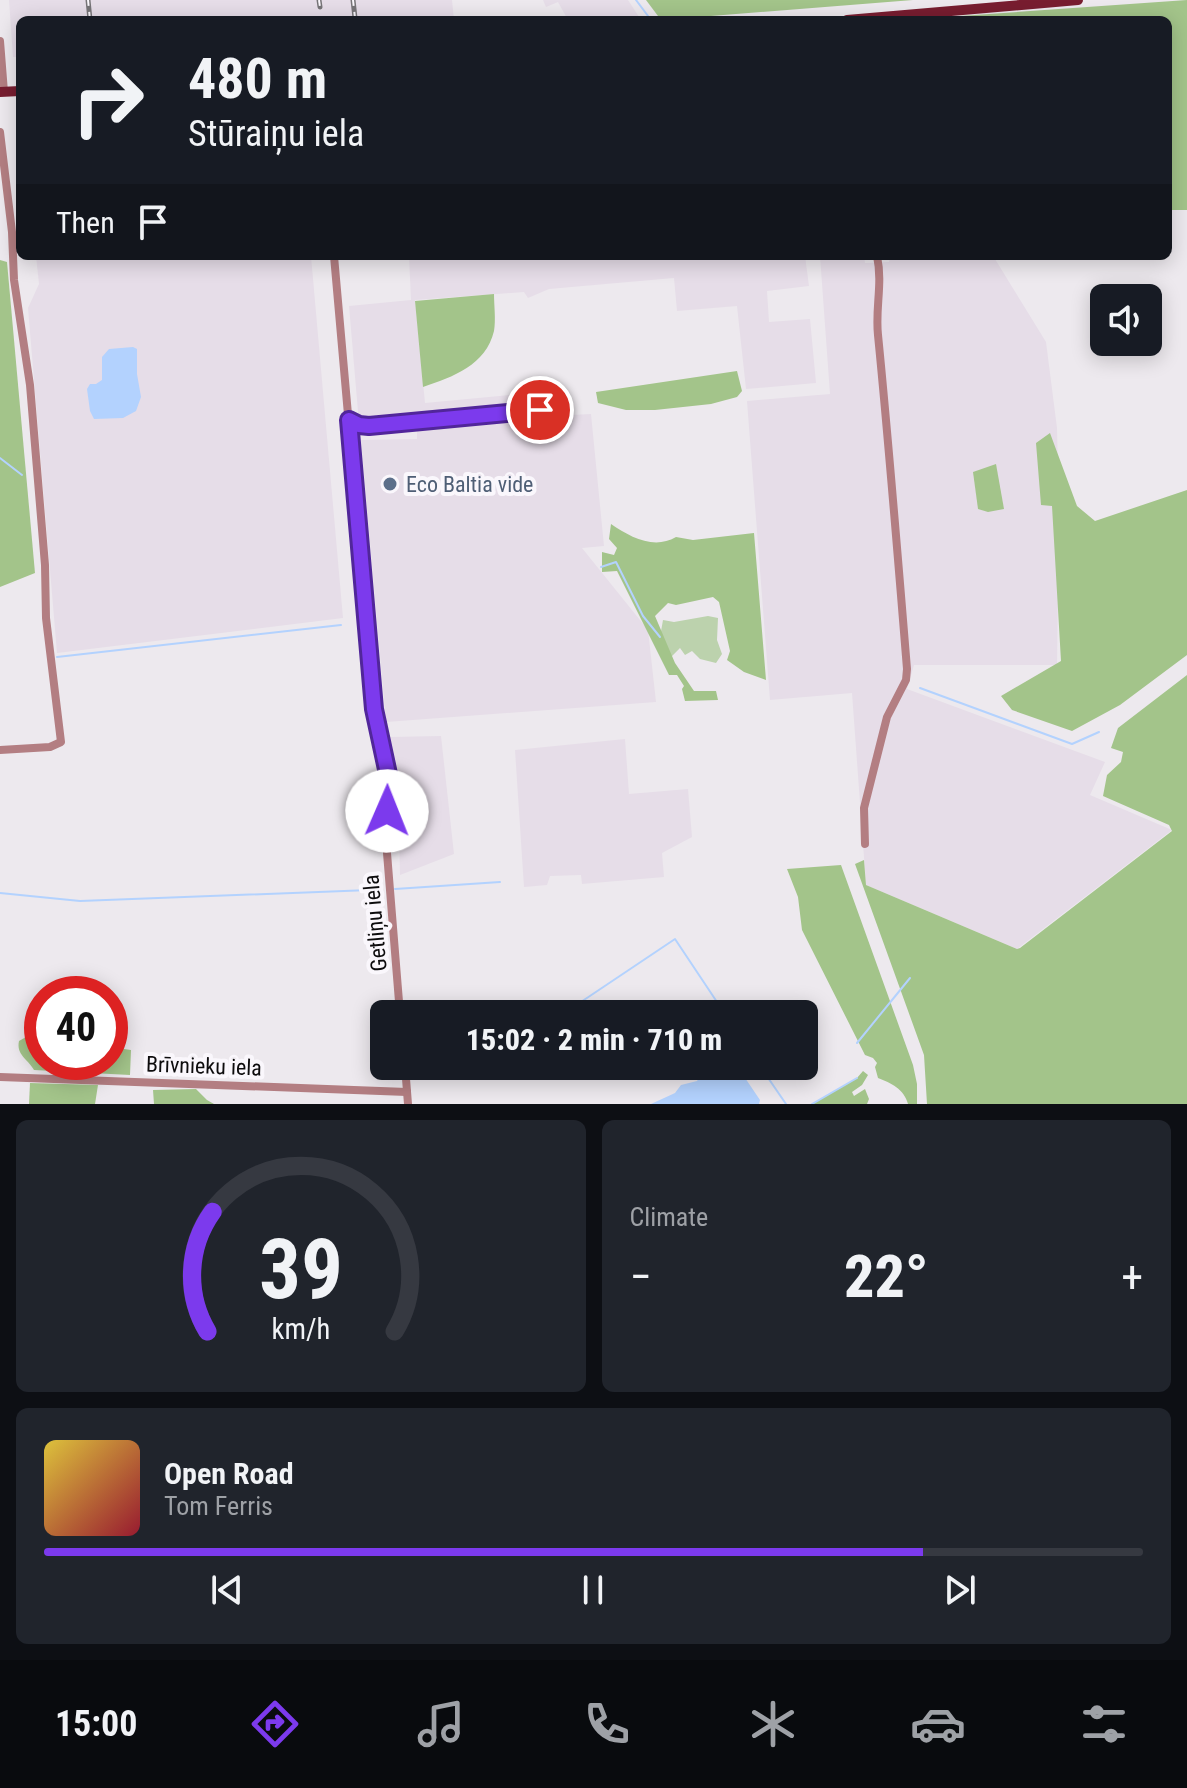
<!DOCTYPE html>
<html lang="en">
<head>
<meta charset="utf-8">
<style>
	:root { --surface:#171b24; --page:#20242c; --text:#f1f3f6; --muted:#9ea1a6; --line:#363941; --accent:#7c3aed }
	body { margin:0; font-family:"Roboto Condensed",sans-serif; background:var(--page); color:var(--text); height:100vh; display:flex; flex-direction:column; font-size:30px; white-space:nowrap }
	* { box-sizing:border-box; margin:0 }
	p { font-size:26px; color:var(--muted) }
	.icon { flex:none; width:44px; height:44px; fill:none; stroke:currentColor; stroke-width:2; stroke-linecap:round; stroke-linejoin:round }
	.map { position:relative; height:1104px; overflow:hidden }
	.sheet { display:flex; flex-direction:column; gap:16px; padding:16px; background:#0d0f14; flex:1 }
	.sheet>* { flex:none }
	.guide { position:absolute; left:16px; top:16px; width:1156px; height:244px; border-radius:12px; box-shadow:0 4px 20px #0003; background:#171b24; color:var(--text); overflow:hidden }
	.fabs { position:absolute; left:1090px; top:284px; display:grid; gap:16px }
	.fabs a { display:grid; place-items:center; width:72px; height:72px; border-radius:12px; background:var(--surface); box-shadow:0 4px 20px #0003; font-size:40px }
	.speed { position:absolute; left:24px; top:976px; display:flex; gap:16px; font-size:40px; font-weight:700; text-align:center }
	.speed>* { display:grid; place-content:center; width:104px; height:104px; border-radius:50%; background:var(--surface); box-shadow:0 4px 20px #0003; line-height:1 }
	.speed .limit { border:12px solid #d22; background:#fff; color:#111 }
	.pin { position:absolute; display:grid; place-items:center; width:68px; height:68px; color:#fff; margin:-34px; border:4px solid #fff; border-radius:50%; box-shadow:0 2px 8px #0007 }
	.me { position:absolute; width:88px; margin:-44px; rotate:1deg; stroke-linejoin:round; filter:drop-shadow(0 0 6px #0008) }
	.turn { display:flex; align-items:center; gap:28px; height:168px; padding:0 40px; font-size:36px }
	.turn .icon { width:104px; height:104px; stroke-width:2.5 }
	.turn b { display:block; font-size:56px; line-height:68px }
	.then { display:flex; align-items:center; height:76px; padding:0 40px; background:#0003; gap:16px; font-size:30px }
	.big { font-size:60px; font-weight:800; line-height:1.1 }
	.sheet .card { flex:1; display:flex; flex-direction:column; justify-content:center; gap:12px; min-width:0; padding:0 28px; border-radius:12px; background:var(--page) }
	.sheet .dial { align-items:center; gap:0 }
	.dial svg { height:208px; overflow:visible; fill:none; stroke:var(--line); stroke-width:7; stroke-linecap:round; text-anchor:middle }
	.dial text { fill:var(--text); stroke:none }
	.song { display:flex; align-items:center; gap:24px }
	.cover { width:96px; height:96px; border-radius:12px; background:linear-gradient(135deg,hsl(50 70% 55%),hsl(350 70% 35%)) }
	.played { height:8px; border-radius:4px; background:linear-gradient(90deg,var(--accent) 80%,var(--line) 80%) }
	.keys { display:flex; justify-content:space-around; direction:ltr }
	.heat { display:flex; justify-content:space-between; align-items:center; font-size:44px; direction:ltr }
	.sheet .tiles { flex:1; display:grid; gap:16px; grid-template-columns:1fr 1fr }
	.card:last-child { grid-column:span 2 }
	.trip { position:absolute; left:370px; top:1000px; width:448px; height:80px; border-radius:12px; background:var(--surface); box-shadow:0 4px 20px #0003; font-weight:800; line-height:80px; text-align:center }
	.menu { display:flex; height:128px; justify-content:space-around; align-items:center; background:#090b0e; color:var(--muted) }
	.menu .icon { width:56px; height:56px }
	.menu .active { color:var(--accent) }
	.menu b { font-size:36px; color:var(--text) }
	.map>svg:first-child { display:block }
	.built { fill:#e6dde8 }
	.green { fill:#bcd2ad }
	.forest { fill:#a3c48a }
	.water { fill:#b3d2fe }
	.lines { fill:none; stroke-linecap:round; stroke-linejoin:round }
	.stream { stroke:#b3d2fe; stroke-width:2 }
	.minor { stroke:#b37e82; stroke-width:8 }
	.major { stroke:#781d30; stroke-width:10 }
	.rail-casing { stroke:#767477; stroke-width:5 }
	.rail { stroke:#faf7fc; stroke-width:2; stroke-dasharray:6; stroke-linecap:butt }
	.route-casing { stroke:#51269a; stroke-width:20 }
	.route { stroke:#7c3aed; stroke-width:14 }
	.service-dot { fill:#5c6f8a; stroke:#faf7fc; stroke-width:3 }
	.labels { text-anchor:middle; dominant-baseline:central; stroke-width:8; stroke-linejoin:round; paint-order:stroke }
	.service-label { font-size:22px; fill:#4e5e75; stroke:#faf7fc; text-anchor:start }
	.street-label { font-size:22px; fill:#0d0c0d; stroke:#faf7fc }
</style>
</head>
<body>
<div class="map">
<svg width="1187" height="1104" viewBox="0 0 1187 1104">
	<rect width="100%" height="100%" fill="#ede9ee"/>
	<!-- built -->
	<g class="built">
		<path d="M9,0H452L454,20H20V57H13Z"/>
		<path d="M543,0H628L641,20H568L558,2L546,7Z"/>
		<path d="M36,256H311L343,618L57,653L28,308L39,284Z"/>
		<path d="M409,256H805L809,286L767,291L769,322L810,319L816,383L746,389L737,306L677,311L674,278L549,289L528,298L524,292L415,300L425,403L530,393L532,408L359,423L349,306L411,300Z"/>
		<path d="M820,256H864L865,263L889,262L890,256H976L995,259L1046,342L1057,428L1059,515L1057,665H914L907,689L1105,762L1090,795L1172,830L1017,949L866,885L852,693L770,700L747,401L830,394Z"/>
		<path d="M591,414L604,546L582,548L648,630L656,702L386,722L361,440L417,439V428L540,418L542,425L552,423V416Z"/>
		<path d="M441,736L454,854L400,875L398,770L390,737Z"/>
		<path d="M625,739L629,794L688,789L692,837L662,853L664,877L582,884L581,875L550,876L547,885L524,887L515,750Z"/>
	</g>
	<!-- green -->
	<path class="green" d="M708,616L718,618L717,640L722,654L716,663L700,659L692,651L685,655L680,648L670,658L660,637L663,620L674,622Z"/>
	<!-- forest -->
	<g class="forest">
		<path d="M646,0H913L661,20Z"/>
		<path d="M1187,0V210H1168V20H903Z"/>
		<path d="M0,260L7,262L35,573L0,587Z"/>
		<path d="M494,294C494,305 496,320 494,331C486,365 453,377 423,387L415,301Z"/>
		<path d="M737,371L742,391L737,397L711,404L655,410H626L598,403L596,392Z"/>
		<path d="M1050,433L1077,506L1095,521L1187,490V655L1120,705L1072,731L1012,710L1001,696L1061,661L1052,506L1041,505L1036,443Z"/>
		<path d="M996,464L1004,509L988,512L978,509L973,472Z"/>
		<path d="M611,524C630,537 654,550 676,537L693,540L754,533L766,680L744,672L727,660L730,651L719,602L713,597L676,605L668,603L655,616L675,663L694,691H716L718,700L685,701L682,689L684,686L677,675H669L617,571L602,572V552L614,555L617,548L609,539Z"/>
		<path d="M1187,675V1104H927L924,1055L855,864L864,860L866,885L1017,949L1020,948L1172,831L1169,825L1103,796L1107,775L1121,762L1123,752L1111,748L1118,728Z"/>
		<path d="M841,865L913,1065L917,1084V1104H908C904,1089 891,1083 878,1078L875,1067L877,1063L873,1058L865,1055L802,930L798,897L787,869Z"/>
		<path d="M26,1037L42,1040V1062H110V1047L131,1050L130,1075L34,1070C28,1059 16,1055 19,1041Z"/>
		<path d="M863,1071L868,1075L862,1085L852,1092L854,1096L865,1089L869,1099L867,1104H812L857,1078Z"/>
		<path d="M30,1083L98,1085L95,1104H29Z"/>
		<path d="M196,1089L207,1100L214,1104H154L153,1090Z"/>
	</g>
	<!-- water -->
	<g class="water">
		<path d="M133,347L137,349V374L141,397L136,411L123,418L94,419L90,411L87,389L90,384H96L102,380V357L109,349Z"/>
		<path d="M726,1066H737L760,1100L759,1104H651L675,1093L681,1085L697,1081L701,1075L713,1073Z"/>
	</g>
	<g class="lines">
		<!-- stream -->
		<g class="stream">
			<path d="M636,0L651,20"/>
			<path d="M0,458L22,475"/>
			<path d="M601,567L616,562L643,616L660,637"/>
			<path d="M57,657L341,625"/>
			<path d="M920,688L1072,744L1099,732"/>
			<path d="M395,889L500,882"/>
			<path d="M0,893L80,901L370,890"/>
			<path d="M563,1014L675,939L725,1014"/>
			<path d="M857,1043L910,978"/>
			<path d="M760,1066L786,1104"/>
			<path d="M812,1104L857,1078"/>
		</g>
		<!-- minor -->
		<g class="minor">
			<path d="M0,41L4,92"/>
			<path d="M0,132L12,232L14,280L30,385L45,565L46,618L61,742L50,747L0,750"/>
			<path d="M334,256L374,709L388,774L387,853L400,1014"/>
			<path d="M349,420L359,425L369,426L544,410"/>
			<path d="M865,844L864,808L887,717L906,680L907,669C898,558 889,446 878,335C875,308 883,284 877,256"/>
			<path d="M405,1066L408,1104"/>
			<path d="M0,1077L407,1092"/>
		</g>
		<!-- major -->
		<g class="major">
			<path d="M847,20L1078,0"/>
			<path d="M0,92L20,91"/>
		</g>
		<!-- rail casing -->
		<g class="rail-casing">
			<g id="rail">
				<path d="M88,0L90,20"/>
				<path d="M319,0L320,7"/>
				<path d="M353,0L355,18"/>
			</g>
		</g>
		<!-- rail -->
		<use href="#rail" class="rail"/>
	</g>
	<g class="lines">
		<!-- route casing -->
		<g class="route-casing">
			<path id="route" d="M387,811L388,774L374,709L349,420L359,425L369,426L540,410"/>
		</g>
		<!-- route -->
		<use href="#route" class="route"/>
	</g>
	<!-- markers -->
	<circle class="service-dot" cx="390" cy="484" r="8"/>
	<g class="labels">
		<!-- service labels -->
		<g class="service-label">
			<text x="406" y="484">Eco Baltia vide</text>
		</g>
		<!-- street labels -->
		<g class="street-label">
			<text transform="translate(375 923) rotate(-95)">Getliņu iela</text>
			<text transform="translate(204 1066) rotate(2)">Brīvnieku iela</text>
		</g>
	</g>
</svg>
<div class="fabs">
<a><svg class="icon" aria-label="sound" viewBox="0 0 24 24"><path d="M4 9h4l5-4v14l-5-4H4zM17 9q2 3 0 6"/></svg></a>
</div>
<div class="speed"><div class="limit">40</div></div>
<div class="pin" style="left:540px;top:410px;background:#d93025"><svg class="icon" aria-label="arrive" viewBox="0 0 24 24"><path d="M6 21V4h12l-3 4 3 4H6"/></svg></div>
<svg class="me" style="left:387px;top:811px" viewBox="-20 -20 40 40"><circle r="19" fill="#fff"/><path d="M0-13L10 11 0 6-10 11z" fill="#7c3aed"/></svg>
<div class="trip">15:02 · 2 min · 710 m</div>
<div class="guide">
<div class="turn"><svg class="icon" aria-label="right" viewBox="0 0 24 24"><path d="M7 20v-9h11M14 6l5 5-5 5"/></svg><div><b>480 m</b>Stūraiņu iela</div></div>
<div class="then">Then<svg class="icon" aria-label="arrive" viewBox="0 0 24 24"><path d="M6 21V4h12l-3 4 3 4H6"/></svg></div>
</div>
</div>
<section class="sheet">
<div class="tiles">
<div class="card dial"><svg viewBox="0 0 100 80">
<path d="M14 69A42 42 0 1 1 86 69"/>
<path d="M14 69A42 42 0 0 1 16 23" stroke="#7c3aed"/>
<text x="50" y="56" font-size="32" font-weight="700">39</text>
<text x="50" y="72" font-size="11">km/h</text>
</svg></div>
<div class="card"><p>Climate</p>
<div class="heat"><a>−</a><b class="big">22°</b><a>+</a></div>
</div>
<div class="card">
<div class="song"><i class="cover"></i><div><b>Open Road</b><p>Tom Ferris</p></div></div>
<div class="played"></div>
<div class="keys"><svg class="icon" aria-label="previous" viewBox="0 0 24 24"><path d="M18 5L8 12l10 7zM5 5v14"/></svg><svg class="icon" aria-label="pause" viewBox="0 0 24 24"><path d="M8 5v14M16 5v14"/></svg><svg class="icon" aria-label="next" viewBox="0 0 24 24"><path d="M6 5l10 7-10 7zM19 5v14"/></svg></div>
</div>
</div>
</section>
<nav class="menu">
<b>15:00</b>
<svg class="icon active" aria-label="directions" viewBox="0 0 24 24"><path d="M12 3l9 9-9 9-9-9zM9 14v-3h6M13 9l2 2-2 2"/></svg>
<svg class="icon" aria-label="music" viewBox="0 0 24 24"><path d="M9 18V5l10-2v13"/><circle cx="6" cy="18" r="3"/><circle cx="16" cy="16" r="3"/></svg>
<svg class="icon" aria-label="phone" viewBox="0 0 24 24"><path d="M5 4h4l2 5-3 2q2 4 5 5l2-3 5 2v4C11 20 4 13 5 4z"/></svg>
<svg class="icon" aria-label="climate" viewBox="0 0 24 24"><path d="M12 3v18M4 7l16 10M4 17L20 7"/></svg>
<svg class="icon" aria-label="car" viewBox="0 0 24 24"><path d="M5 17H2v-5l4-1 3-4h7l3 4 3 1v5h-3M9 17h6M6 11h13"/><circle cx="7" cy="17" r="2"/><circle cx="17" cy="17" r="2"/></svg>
<svg class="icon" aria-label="filters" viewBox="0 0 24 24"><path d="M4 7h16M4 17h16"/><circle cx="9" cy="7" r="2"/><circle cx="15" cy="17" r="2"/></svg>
</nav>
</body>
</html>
